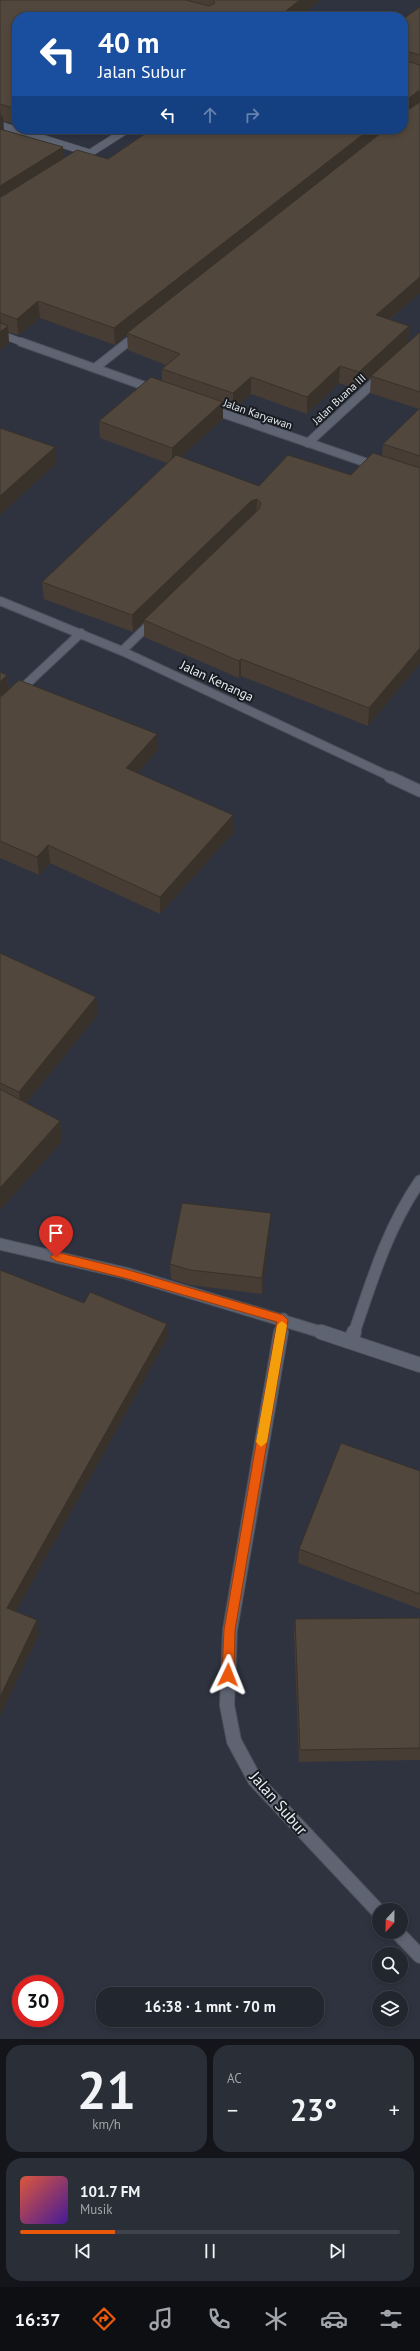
<!DOCTYPE html>
<html lang="id">
<head>
<meta charset="utf-8">
<style>
	:root { --surface:#22262f; --page:#2a2e37; --text:#f1f3f6; --muted:#a2a5aa; --line:#3f434b; --accent:#ea580c }
	body { margin:0; font-family:"PT Sans",sans-serif; background:var(--page); color:var(--text); height:100vh; display:flex; flex-direction:column; font-size:15px; white-space:nowrap }
	* { box-sizing:border-box; margin:0 }
	p { font-size:13px; color:var(--muted) }
	.icon { flex:none; width:22px; height:22px; fill:none; stroke:currentColor; stroke-width:2; stroke-linecap:round; stroke-linejoin:round }
	.map { position:relative; height:2039px; overflow:hidden }
	.sheet { display:flex; flex-direction:column; gap:6px; padding:6px; background:#13151a; flex:1 }
	.sheet>* { flex:none }
	.guide { position:absolute; left:12px; top:12px; width:396px; height:122px; border-radius:16px; box-shadow:0 2px 6px #0003,0 0 0 1px var(--line); background:#1a4fa0; color:#fff; overflow:hidden }
	.needle { width:26px; rotate:202deg }
	.controls { position:absolute; left:372px; top:1903px; display:grid; gap:8px }
	.controls a { display:grid; place-items:center; width:36px; height:36px; border-radius:50%; background:var(--surface); box-shadow:0 2px 6px #0003,0 0 0 1px var(--line); font-size:20px }
	.speed { position:absolute; left:12px; top:1975px; display:flex; gap:8px; font-size:20px; font-weight:700; text-align:center }
	.speed>* { display:grid; place-content:center; width:52px; height:52px; border-radius:50%; background:var(--surface); box-shadow:0 2px 6px #0003,0 0 0 1px var(--line); line-height:1 }
	.speed .limit { border:6px solid #d22; background:#fff; color:#111 }
	.pin { position:absolute; display:grid; place-items:center; width:34px; height:34px; color:#fff; margin:-41px -17px; border-radius:50% 50% 50% 0; rotate:-45deg; box-shadow:0 0 4px #0007 }
	.pin .icon { rotate:45deg }
	.me { position:absolute; width:44px; margin:-22px; rotate:2deg; stroke-linejoin:round; filter:drop-shadow(0 0 3px #0008) }
	.turn { display:flex; align-items:center; gap:14px; height:84px; padding:0 20px; font-size:18px }
	.turn .icon { width:52px; height:52px; stroke-width:2.5 }
	.turn b { display:block; font-size:28px; line-height:34px }
	.lanes { display:flex; align-items:center; height:38px; padding:0 20px; background:#0003; justify-content:center; gap:20px; direction:ltr }
	.lanes .off { opacity:.35 }
	.big { font-size:30px; font-weight:700; line-height:1.1 }
	.sheet .card { flex:1; display:flex; flex-direction:column; justify-content:center; gap:6px; min-width:0; padding:0 14px; border-radius:16px; background:var(--page) }
	.sheet .dial { align-items:center; gap:0 }
	.dial b { font-size:52px; line-height:1 }
	.song { display:flex; align-items:center; gap:12px }
	.cover { width:48px; height:48px; border-radius:6px; background:linear-gradient(135deg,hsl(10 70% 55%),hsl(260 70% 35%)) }
	.played { height:4px; border-radius:2px; background:linear-gradient(90deg,var(--accent) 25%,var(--line) 25%) }
	.keys { display:flex; justify-content:space-around; direction:ltr }
	.heat { display:flex; justify-content:space-between; align-items:center; font-size:22px; direction:ltr }
	.sheet .tiles { flex:1; display:grid; gap:6px; grid-template-columns:1fr 1fr }
	.card:last-child { grid-column:span 2 }
	.trip { position:absolute; left:96px; top:1987px; width:228px; height:40px; border-radius:16px; background:var(--surface); box-shadow:0 2px 6px #0003,0 0 0 1px var(--line); font-weight:700; line-height:40px; text-align:center }
	.tab-bar { display:flex; height:64px; justify-content:space-around; align-items:center; background:#0e0f13; color:var(--muted) }
	.tab-bar .icon { width:28px; height:28px }
	.tab-bar .on { color:var(--accent) }
	.tab-bar b { font-size:18px; color:var(--text) }
	.map>svg:first-child { display:block }
	.lines { fill:none; stroke-linecap:round; stroke-linejoin:round }
	.minor-far3-casing { stroke:#4d515c; stroke-width:8 }
	.minor-far2-casing { stroke:#4d515c; stroke-width:10 }
	.minor-far1-casing { stroke:#4d515c; stroke-width:13 }
	.minor-casing { stroke:#4d515c; stroke-width:16 }
	.minor-far3 { stroke:#5f6472; stroke-width:7 }
	.minor-far2 { stroke:#5f6472; stroke-width:8 }
	.minor-far1 { stroke:#5f6472; stroke-width:11 }
	.minor { stroke:#5f6472; stroke-width:14 }
	.wall { fill:#473d34; fill-rule:evenodd }
	.shaded-wall { fill:#39322a }
	.building { fill:#52473c; stroke:#39322a }
	.route { fill:#ea580c; stroke:#983908 }
	.slow { fill:#f59e0b }
	.labels { text-anchor:middle; dominant-baseline:central; stroke-width:4; stroke-linejoin:round; paint-order:stroke }
	.far-street-label { font-size:11px; fill:#e9ecf4; stroke:#181b20 }
	.street-label { font-size:13px; fill:#e9ecf4; stroke:#181b20 }
	.near-street-label { font-size:16px; fill:#e9ecf4; stroke:#181b20 }
</style>
</head>
<body>
<div class="map">
<svg width="420" height="2039" viewBox="0 0 420 2039">
	<rect width="100%" height="100%" fill="#2e333f"/>
	<g class="lines">
		<!-- minor-far3 casing -->
		<g class="minor-far3-casing">
			<g id="minor-far3">
				<path d="M0,125L90,153"/>
				<path d="M76,162L128,129"/>
				<path d="M0,334L24,343"/>
				<path d="M127,343L138,334"/>
			</g>
		</g>
		<!-- minor-far2 casing -->
		<g class="minor-far2-casing">
			<g id="minor-far2">
				<path d="M21,342L156,390"/>
				<path d="M95,368L128,342"/>
				<path d="M210,409L379,467"/>
				<path d="M308,443L382,375"/>
				<path d="M0,601L122,651L393,778"/>
				<path d="M122,651L155,619"/>
				<path d="M0,709L81,633"/>
			</g>
		</g>
		<!-- minor-far1 casing -->
		<g class="minor-far1-casing">
			<g id="minor-far1">
				<path d="M390,777L420,791"/>
				<path d="M0,1244L125,1273L324,1333"/>
				<path d="M281,1333L283,1319"/>
				<path d="M354,1333C372,1280 388,1227 420,1181"/>
			</g>
		</g>
		<!-- minor casing -->
		<g class="minor-casing">
			<g id="minor">
				<path d="M281,1332L230,1630L227,1705L234,1741L255,1780L379,1912"/>
				<path d="M321,1332L420,1365"/>
				<path d="M351,1341L354,1332"/>
				<path d="M397,1932L420,1956"/>
			</g>
		</g>
		<!-- minor-far3 -->
		<use href="#minor-far3" class="minor-far3"/>
		<!-- minor-far2 -->
		<use href="#minor-far2" class="minor-far2"/>
		<!-- minor-far1 -->
		<use href="#minor-far1" class="minor-far1"/>
		<!-- minor -->
		<use href="#minor" class="minor"/>
	</g>
	<!-- wall -->
	<g class="wall">
		<path d="M0,0H320L298,17H17L15,124L3,121L4,130L64,158L108,159L403,129V19L420,7V293L389,320L409,326L408,343L420,332V663L368,726L241,676L239,678L144,637V622L133,632L44,599L42,582L167,463L100,438L99,421L162,381V369L166,365L128,350L127,335L115,345L40,318L18,335L8,332L9,343L0,350ZM371,377L370,393L419,409L383,444L382,456L351,475L259,486L181,457L223,419V407L233,410L251,394L307,414L339,383L357,389Z"/>
		<path d="M0,672L7,675L9,690L157,751L137,774L233,815V833L160,914L50,863L39,875L0,858Z"/>
		<path d="M0,953L98,1014L26,1103L60,1121L62,1141L0,1210Z"/>
		<path d="M270,1229L262,1294L190,1285L171,1279L170,1264Z"/>
		<path d="M420,1471V1609L298,1563L299,1549Z"/>
		<path d="M420,1618V1760L299,1762L294,1633L295,1619Z"/>
	</g>
	<!-- shaded-wall -->
	<g class="shaded-wall">
		<path d="M300,0H320L298,17H278Z"/>
		<path d="M418,91H420V107L403,118V103Z"/>
		<path d="M17,106V123L15,124L13,108Z"/>
		<path d="M0,107L1,117L3,116L4,132L0,134Z"/>
		<path d="M370,129H389L127,333V335L115,345L114,328Z"/>
		<path d="M63,147L64,163L0,203V186Z"/>
		<path d="M420,277V293L374,332L376,315Z"/>
		<path d="M38,301L40,318L18,335L17,319Z"/>
		<path d="M0,313L2,329L0,330Z"/>
		<path d="M8,326L9,343L0,350V332Z"/>
		<path d="M409,326L408,343L357,389L359,372Z"/>
		<path d="M340,366L339,383L307,414V397Z"/>
		<path d="M251,377V394L233,410V393Z"/>
		<path d="M223,402V419L172,465V448Z"/>
		<path d="M55,447L56,464L0,515V496Z"/>
		<path d="M257,499L256,516L144,620V622L133,632L132,615L251,501Z"/>
		<path d="M420,648V663L368,726L369,708Z"/>
		<path d="M241,659V676L239,678V661Z"/>
		<path d="M7,675L9,693L0,702V682Z"/>
		<path d="M157,734V751L126,786V768Z"/>
		<path d="M233,815V833L160,914V897Z"/>
		<path d="M48,845L50,863L39,875L37,857Z"/>
		<path d="M96,997L98,1014L21,1109L19,1092Z"/>
		<path d="M60,1121L62,1141L0,1210V1188Z"/>
		<path d="M271,1213L270,1229L262,1294V1278Z"/>
		<path d="M167,1324V1339L10,1622L7,1608Z"/>
		<path d="M37,1620L39,1634L0,1716V1697Z"/>
	</g>
	<!-- building -->
	<g class="building">
		<path d="M0,0H186L209,6L215,3L213,0H300L278,17H17V106L13,108L0,104Z"/>
		<path d="M420,7V55L403,50V51V19Z"/>
		<path d="M403,60L420,65V91H418L403,103Z"/>
		<path d="M420,102V277L376,315L409,326L359,372L340,366L307,397L251,377L233,393L162,369L180,354L127,333L386,129H403V113Z"/>
		<path d="M0,129L63,147L0,186Z"/>
		<path d="M152,129H370L114,328L38,301L17,319L0,313V197H1L77,150L108,159Z"/>
		<path d="M0,323L8,326L0,332Z"/>
		<path d="M420,332V392L371,376Z"/>
		<path d="M151,377L223,402L172,448L99,421Z"/>
		<path d="M420,408V456L383,444Z"/>
		<path d="M0,428L55,447L0,496Z"/>
		<path d="M373,453L420,468V648L369,708L241,659L239,661L144,620L259,509L261,503L257,499L251,501L132,615L42,582L176,455L259,486L288,455L351,475Z"/>
		<path d="M0,672L7,675L0,682Z"/>
		<path d="M19,680L157,734L126,768L233,815L160,897L48,845L37,857L0,841V696H2Z"/>
		<path d="M0,953L96,997L19,1092L0,1083Z"/>
		<path d="M0,1089L60,1121L0,1188Z"/>
		<path d="M182,1203L271,1213L262,1278L190,1270L170,1264Z"/>
		<path d="M0,1270L84,1303L90,1292L167,1324L7,1608L37,1620L0,1697Z"/>
		<path d="M341,1443L420,1471V1594L299,1549Z"/>
		<path d="M420,1618V1748L300,1750L295,1619Z"/>
	</g>
	<!-- route -->
	<path class="route" d="M56,1252L125,1269L283,1315L288,1320L235,1630L234,1675L232,1679L228,1681L224,1679L222,1675L224,1630L277,1322L125,1278L56,1261L50,1257Z"/>
	<!-- slow -->
	<path class="slow" d="M282,1321L287,1325L267,1442L261,1447L256,1442L277,1325Z"/>
	<g class="labels">
		<!-- far-street labels -->
		<g class="far-street-label">
			<text transform="translate(339 399) rotate(-43)">Jalan Buana III</text>
			<text transform="translate(258 414) rotate(19)">Jalan Karyawan</text>
		</g>
		<!-- street labels -->
		<g class="street-label">
			<text transform="translate(217 681) rotate(25)">Jalan Kenanga</text>
		</g>
		<!-- near-street labels -->
		<g class="near-street-label">
			<text transform="translate(279 1803) rotate(49)">Jalan Subur</text>
		</g>
	</g>
</svg>
<div class="controls">
<a><svg class="needle" viewBox="-14 -14 28 28"><path d="M0-13l5 13h-10z" fill="#e53935"/><path d="M0 13l5-13h-10z" fill="#a2a5aa"/></svg></a>
<a><svg class="icon" aria-label="search" viewBox="0 0 24 24"><circle cx="10" cy="10" r="6"/><path d="M15 15l6 6"/></svg></a>
<a><svg class="icon" aria-label="layers" viewBox="0 0 24 24"><path d="M12 4l9 5-9 5-9-5zM3 14l9 5 9-5"/></svg></a>
</div>
<div class="speed"><div class="limit">30</div></div>
<div class="pin" style="left:56px;top:1257px;background:#d93025"><svg class="icon" aria-label="arrive" viewBox="0 0 24 24"><path d="M6 21V4h12l-3 4 3 4H6"/></svg></div>
<svg class="me" style="left:228px;top:1675px" viewBox="-20 -20 40 40"><path d="M0-17L14 15 0 8-14 15z" fill="#ea580c" stroke="#fff" stroke-width="4"/></svg>
<div class="trip">16:38 · 1 mnt · 70 m</div>
<div class="guide">
<div class="turn"><svg class="icon" aria-label="left" viewBox="0 0 24 24"><path d="M17 20v-9H6M10 6l-5 5 5 5"/></svg><div><b>40 m</b>Jalan Subur</div></div>
<div class="lanes"><svg class="icon" aria-label="left" viewBox="0 0 24 24"><path d="M17 20v-9H6M10 6l-5 5 5 5"/></svg><svg class="icon off" aria-label="ahead" viewBox="0 0 24 24"><path d="M12 20V5M6 11l6-6 6 6"/></svg><svg class="icon off" aria-label="right" viewBox="0 0 24 24"><path d="M7 20v-9h11M14 6l5 5-5 5"/></svg></div>
</div>
</div>
<section class="sheet">
<div class="tiles">
<div class="card dial"><b>21</b><p>km/h</p></div>
<div class="card"><p>AC</p>
<div class="heat"><a>−</a><b class="big">23°</b><a>+</a></div>
</div>
<div class="card">
<div class="song"><i class="cover"></i><div><b>101.7 FM</b><p>Musik</p></div></div>
<div class="played"></div>
<div class="keys"><svg class="icon" aria-label="previous" viewBox="0 0 24 24"><path d="M18 5L8 12l10 7zM5 5v14"/></svg><svg class="icon" aria-label="pause" viewBox="0 0 24 24"><path d="M8 5v14M16 5v14"/></svg><svg class="icon" aria-label="next" viewBox="0 0 24 24"><path d="M6 5l10 7-10 7zM19 5v14"/></svg></div>
</div>
</div>
</section>
<nav class="tab-bar">
<b>16:37</b>
<svg class="icon on" aria-label="directions" viewBox="0 0 24 24"><path d="M12 3l9 9-9 9-9-9zM9 14v-3h6M13 9l2 2-2 2"/></svg>
<svg class="icon" aria-label="music" viewBox="0 0 24 24"><path d="M9 18V5l10-2v13"/><circle cx="6" cy="18" r="3"/><circle cx="16" cy="16" r="3"/></svg>
<svg class="icon" aria-label="phone" viewBox="0 0 24 24"><path d="M5 4h4l2 5-3 2q2 4 5 5l2-3 5 2v4C11 20 4 13 5 4z"/></svg>
<svg class="icon" aria-label="climate" viewBox="0 0 24 24"><path d="M12 3v18M4 7l16 10M4 17L20 7"/></svg>
<svg class="icon" aria-label="car" viewBox="0 0 24 24"><path d="M5 17H2v-5l4-1 3-4h7l3 4 3 1v5h-3M9 17h6M6 11h13"/><circle cx="7" cy="17" r="2"/><circle cx="17" cy="17" r="2"/></svg>
<svg class="icon" aria-label="filters" viewBox="0 0 24 24"><path d="M4 7h16M4 17h16"/><circle cx="9" cy="7" r="2"/><circle cx="15" cy="17" r="2"/></svg>
</nav>
</body>
</html>
